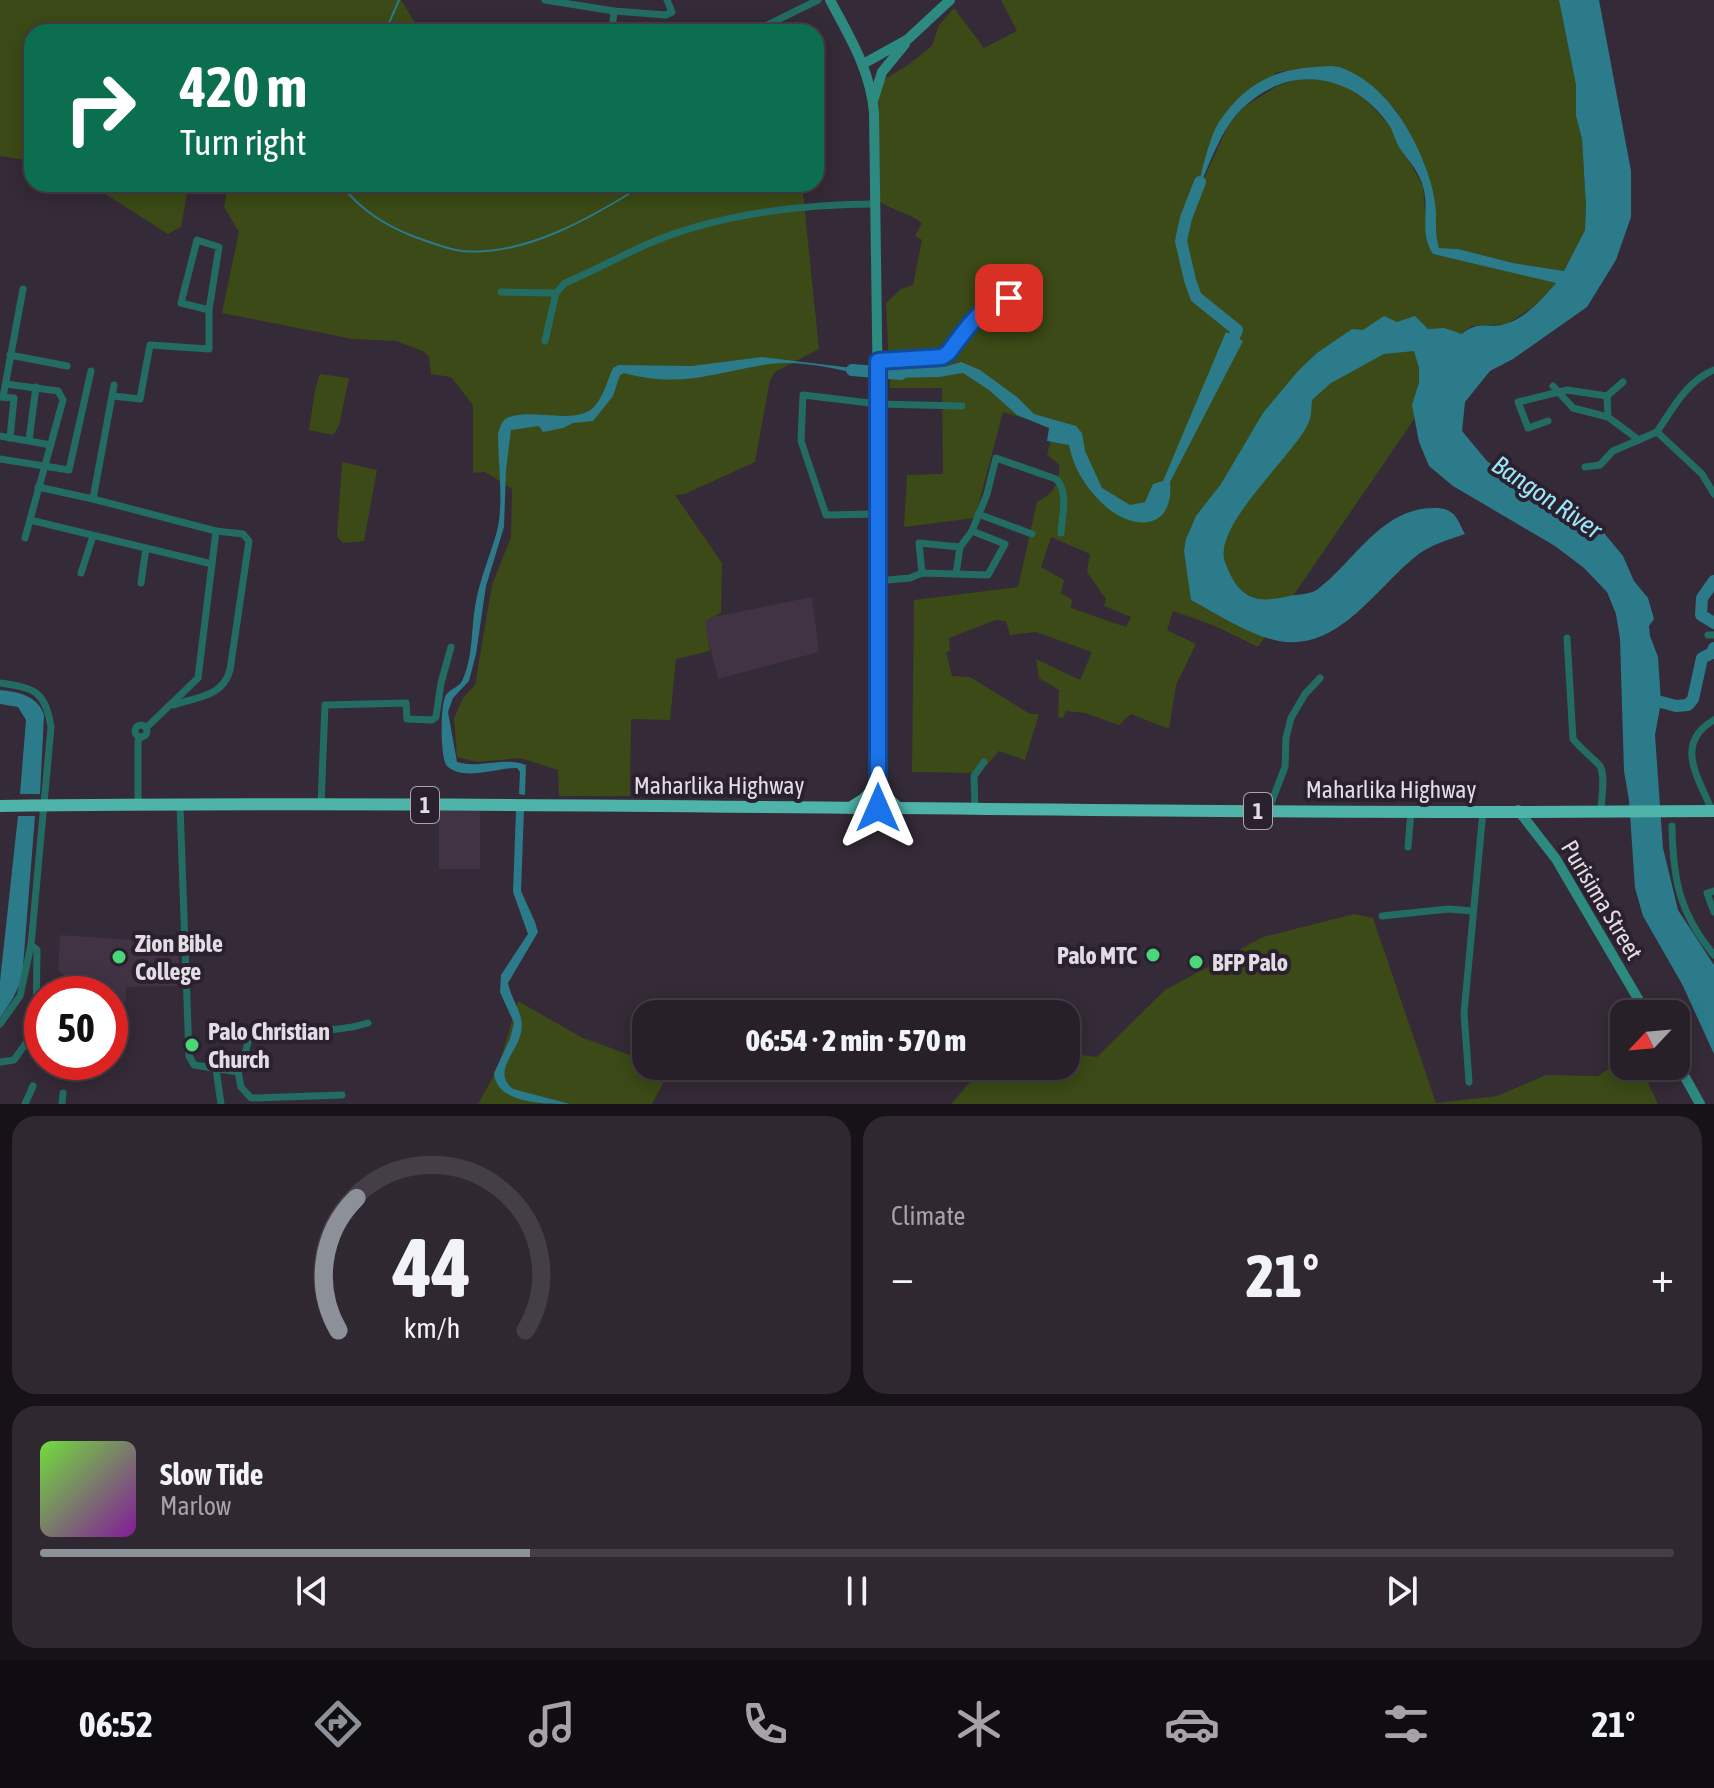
<!DOCTYPE html>
<html lang="en">
<head>
<meta charset="utf-8">
<style>
	:root { --surface:#282029; --page:#302831; --text:#f1f3f6; --muted:#a5a3a8; --line:#443e46; --accent:#8c9099 }
	body { margin:0; font-family:"Asap Condensed",sans-serif; background:var(--page); color:var(--text); height:100vh; display:flex; flex-direction:column; font-size:30px; white-space:nowrap }
	* { box-sizing:border-box; margin:0 }
	p { font-size:26px; color:var(--muted) }
	.icon { flex:none; width:44px; height:44px; fill:none; stroke:currentColor; stroke-width:2; stroke-linecap:round; stroke-linejoin:round }
	.map { position:relative; height:1104px; overflow:hidden }
	.side { display:flex; flex-direction:column; gap:12px; padding:12px; background:#161217; flex:1 }
	.side>* { flex:none }
	.guide { position:absolute; left:24px; top:24px; width:800px; height:168px; border-radius:24px; box-shadow:0 4px 20px #0003,0 0 0 2px var(--line); background:#0b6e4f; color:#fff; overflow:hidden }
	.needle { width:52px; rotate:244deg }
	.buttons { position:absolute; left:1610px; top:1000px; display:grid; gap:16px }
	.buttons a { display:grid; place-items:center; width:80px; height:80px; border-radius:16px; background:var(--surface); box-shadow:0 4px 20px #0003,0 0 0 2px var(--line); font-size:40px }
	.speed { position:absolute; left:24px; top:976px; display:flex; gap:16px; font-size:40px; font-weight:700; text-align:center }
	.speed>* { display:grid; place-content:center; width:104px; height:104px; border-radius:50%; background:var(--surface); box-shadow:0 4px 20px #0003,0 0 0 2px var(--line); line-height:1 }
	.speed .limit { border:12px solid #d22; background:#fff; color:#111 }
	.pin { position:absolute; display:grid; place-items:center; width:68px; height:68px; color:#fff; margin:-34px; border-radius:16px; box-shadow:0 4px 12px #0006 }
	.me { position:absolute; width:88px; margin:-44px; rotate:0deg; stroke-linejoin:round; filter:drop-shadow(0 0 6px #0008) }
	.turn { display:flex; align-items:center; gap:28px; height:168px; padding:0 24px; font-size:36px }
	.turn .icon { width:104px; height:104px; stroke-width:2.5 }
	.turn b { display:block; font-size:56px; line-height:68px }
	.big { font-size:60px; font-weight:800; line-height:1.1 }
	.side .widget { flex:1; display:flex; flex-direction:column; justify-content:center; gap:12px; min-width:0; padding:0 28px; border-radius:24px; background:var(--page) }
	.side .dial { align-items:center; gap:0 }
	.dial svg { height:208px; overflow:visible; fill:none; stroke:var(--line); stroke-width:7; stroke-linecap:round; text-anchor:middle }
	.dial text { fill:var(--text); stroke:none }
	.song { display:flex; align-items:center; gap:24px }
	.cover { width:96px; height:96px; border-radius:12px; background:linear-gradient(135deg,hsl(100 70% 55%),hsl(290 70% 35%)) }
	.played { height:8px; border-radius:4px; background:linear-gradient(90deg,var(--accent) 30%,var(--line) 30%) }
	.keys { display:flex; justify-content:space-around; direction:ltr }
	.heat { display:flex; justify-content:space-between; align-items:center; font-size:44px; direction:ltr }
	.side .tiles { flex:1; display:grid; gap:12px; grid-template-columns:1fr 1fr }
	.widget:last-child { grid-column:span 2 }
	.trip { position:absolute; left:632px; top:1000px; width:448px; height:80px; border-radius:24px; background:var(--surface); box-shadow:0 4px 20px #0003,0 0 0 2px var(--line); font-weight:800; line-height:80px; text-align:center }
	.tab-bar { display:flex; height:128px; justify-content:space-around; align-items:center; background:#100d10; color:var(--muted) }
	.tab-bar .icon { width:56px; height:56px }
	.tab-bar .current { color:var(--accent) }
	.tab-bar b { font-size:36px; color:var(--text) }
	.map>svg:first-child { display:block }
	.built { fill:#413244 }
	.green { fill:#3b4a16; fill-rule:evenodd }
	.water { fill:#2b7b8b }
	.lines { fill:none; stroke-linecap:round; stroke-linejoin:round }
	.stream { stroke:#2b7b8b; stroke-width:2 }
	.river { stroke:#2b7b8b; stroke-width:12 }
	.street { stroke:#236c64; stroke-width:7 }
	.secondary { stroke:#2d8a80; stroke-width:10 }
	.highway { stroke:#4eb3a8; stroke-width:12 }
	.route-casing { stroke:#114b97; stroke-width:20 }
	.route { stroke:#1a73e8; stroke-width:14 }
	.poi-dot { fill:#4ad778; stroke:#2b202d; stroke-width:3 }
	.labels { text-anchor:middle; dominant-baseline:central; stroke-width:8; stroke-linejoin:round; paint-order:stroke }
	.shield { fill:#2b202d; stroke:#aba4ad; stroke-width:2 }
	.shield-label { font-size:22px; font-weight:bold; fill:#e2dce4 }
	.street-label { font-size:24px; fill:#e2dce4; stroke:#2b202d }
	.poi-label { font-size:24px; font-weight:bold; fill:#e2dce4; stroke:#2b202d; text-anchor:start }
	.water-label { font-size:26px; font-style:italic; fill:#9be6f8; stroke:#2b202d }
</style>
</head>
<body>
<div class="map">
<svg width="1714" height="1104" viewBox="0 0 1714 1104">
	<rect width="100%" height="100%" fill="#352a37"/>
	<!-- built -->
	<g class="built">
		<path d="M812,597L819,652L718,679L703,619Z"/>
		<rect x="439" y="810" width="41" height="59"/>
		<path d="M60,935L178,943L181,986L126,987V1002L110,1001L108,987L69,980L58,970Z"/>
	</g>
	<!-- green -->
	<g class="green">
		<path d="M0,0H401L421,32H32V161L0,156Z"/>
		<path d="M1001,0H1559L1576,85V116L1582,139L1586,206L1585,230L1564,271L1513,263L1458,249L1439,248L1435,235L1436,211L1424,162L1397,112L1378,91L1358,76L1335,66L1277,72L1230,110L1218,124L1199,189L1228,126L1244,107L1277,86L1300,79L1328,80L1346,87L1367,101L1389,125L1423,186L1426,222L1433,254L1557,283L1532,308L1507,324L1471,326L1462,334L1414,350C1417,359 1420,368 1419,378C1417,395 1410,399 1415,418L1258,647L1215,626L1173,611L1167,630L1196,644L1176,685L1169,729L1131,714L1119,725L1085,713L1066,711L1063,718L1058,717L1059,690L1039,678L1036,659L1080,680L1092,652L1036,632L1010,635L1006,621L996,620L949,638L950,651L946,652L952,676L970,677L1030,714H1039L1025,760L999,751L980,773L912,772L914,600L1018,587L1037,502C1053,495 1061,481 1059,464L1047,455L1054,427L1003,412L975,518L904,527L907,475L943,474L942,388H890L886,303L901,289L913,285L922,240L915,236L922,223C908,213 895,211 880,202L878,92L883,80L908,65L932,46L939,25L954,8L984,48L1017,31ZM1051,537L1090,554L1087,572L1106,599L1104,606L1131,617L1126,627L1071,608L1072,600L1061,593L1064,580L1041,567Z"/>
		<path d="M90,184H189L181,227L168,234Z"/>
		<path d="M221,184H802L819,349L775,372L770,380L755,462L685,494L675,495L722,563L721,613L705,621L710,651L676,659L670,720L631,719L630,796H559L558,770L520,758L477,762L457,757L454,718L463,698L475,685L492,585L511,537L512,489L485,472L473,473V405L451,377L431,374L429,357L423,351L396,341L353,339L222,313L239,232L224,207L227,192Z"/>
		<path d="M320,374L349,378L339,426L333,435L309,430L315,390Z"/>
		<path d="M342,462L377,470L364,541L343,543L337,537Z"/>
		<path d="M1354,914L1373,918L1436,1103L1497,1096L1546,1075L1598,1076L1624,1059V1066H1640L1658,1104H951L984,1066H1066V1053L1097,1057L1165,990L1263,937Z"/>
		<path d="M518,1001L581,1037L646,1061V1066H660L670,1070L652,1104H478L498,1068Z"/>
	</g>
	<!-- water -->
	<g class="water">
		<path d="M1559,0H1599L1631,171V217L1616,260L1587,307L1513,359L1490,371L1465,402L1462,431L1487,461L1522,487L1575,516H1587L1605,530L1604,533L1623,556L1634,581L1648,598L1654,619L1649,626L1650,636L1658,657L1661,702L1655,735L1663,848L1678,910L1714,965V1054L1682,984L1643,916L1635,888L1629,800L1624,771L1620,639L1616,614L1607,592L1584,568L1555,546L1453,486L1429,466L1419,442L1412,405L1419,382V368L1414,351L1384,354L1331,383L1312,400C1311,407 1312,417 1308,424C1293,456 1212,526 1225,562C1238,597 1253,605 1289,596C1299,594 1310,595 1318,589C1355,561 1382,507 1435,508C1440,508 1448,509 1452,513C1458,517 1461,528 1465,534C1448,540 1429,545 1415,557C1376,588 1338,652 1279,641C1248,635 1219,615 1191,600L1184,551L1186,539L1196,516L1221,484L1263,413L1298,371L1317,353L1352,329L1363,330L1384,316L1397,322L1415,316L1428,329L1444,328L1462,334C1478,320 1487,329 1505,324C1525,319 1543,298 1556,283L1433,254C1418,231 1431,209 1422,183C1417,169 1407,159 1399,147C1395,140 1393,131 1389,125C1353,74 1292,63 1245,106C1220,128 1209,167 1195,197C1201,176 1208,140 1219,122C1244,85 1271,70 1315,67C1322,67 1331,65 1339,67C1372,78 1396,107 1412,137C1424,160 1434,185 1436,212C1436,225 1435,235 1439,248L1458,249L1513,263L1564,271L1585,230L1586,206L1582,139L1576,116V85Z"/>
		<path d="M1226,332L1243,341L1170,482C1175,534 1127,531 1099,500C1084,485 1073,466 1069,445L1047,441L1049,428L1017,415L989,390L963,373L939,377L888,378V368L944,367L961,362L980,370L1017,397L1034,414L1076,426L1082,433L1085,451L1102,488L1130,505L1145,502L1153,484L1163,481Z"/>
		<path d="M762,357L868,370L867,376C838,369 800,360 770,364C713,372 683,389 624,373L620,375L613,396L593,421L573,423L563,428L543,432L539,426L511,430L506,470L504,527L486,586L476,654L469,681L453,698L448,712L457,762C481,769 503,756 526,765L525,795L519,794L520,772L517,768C499,767 463,782 447,766C440,759 440,704 446,695C451,688 460,687 463,679C473,656 471,631 475,607C479,580 490,557 497,531C504,503 498,463 498,434C500,428 501,421 507,418C529,408 565,423 589,411C602,403 607,381 613,368L618,365L692,366Z"/>
		<path d="M0,690C19,692 38,696 44,715L40,794H20L26,720L18,707L0,704Z"/>
		<path d="M516,810H524L521,891L535,922L538,932L508,983C511,1000 525,1014 521,1032C518,1052 491,1072 513,1089L570,1104C545,1104 496,1104 494,1073L510,1039L514,1023L500,992L501,975L528,934L513,892Z"/>
		<path d="M18,816H35L22,979L13,998L0,1018V981Z"/>
	</g>
	<g class="lines">
		<!-- stream -->
		<g class="stream">
			<path d="M385,32L399,0"/>
			<path d="M340,184C361,210 384,225 415,237C430,242 446,249 462,251C525,257 594,216 645,184"/>
		</g>
		<!-- river -->
		<g class="river">
			<path d="M1200,182L1186,218L1181,241L1190,280L1196,297L1237,330L1229,349"/>
			<path d="M852,370L901,374"/>
			<path d="M1714,581L1702,598L1701,615L1714,623"/>
			<path d="M1661,702L1676,706L1688,705L1693,699L1702,658L1712,653L1714,648"/>
		</g>
		<!-- street -->
		<g class="street">
			<path d="M545,0L614,11L666,15L672,12L667,0"/>
			<path d="M612,32L614,11"/>
			<path d="M753,32L818,0"/>
			<path d="M501,292L556,293L565,283C599,269 630,250 665,237C729,213 808,204 876,204"/>
			<path d="M545,341L556,293"/>
			<path d="M10,355L67,366"/>
			<path d="M878,361L942,357L948,353C964,333 979,301 1008,299C1017,298 1029,302 1039,303"/>
			<path d="M1714,370C1687,381 1673,408 1657,432L1702,474L1714,494"/>
			<path d="M6,384L58,391L63,400L25,538"/>
			<path d="M1553,386L1573,408L1608,417L1639,440"/>
			<path d="M113,396L140,399L150,345L209,349V310L181,303L197,240L219,247L209,310"/>
			<path d="M0,397L14,398L10,438"/>
			<path d="M3,397L23,289"/>
			<path d="M1608,417L1607,396L1623,382"/>
			<path d="M1548,421L1528,428L1518,402L1567,390L1607,396"/>
			<path d="M0,436L51,445"/>
			<path d="M29,440L36,387"/>
			<path d="M0,459L69,470L91,371"/>
			<path d="M1585,467L1600,465L1613,451L1657,432"/>
			<path d="M38,487L93,499L216,531L198,678L146,728"/>
			<path d="M93,499L114,385"/>
			<path d="M877,514L826,515L801,441L803,395L878,404L962,406"/>
			<path d="M978,514L1032,534"/>
			<path d="M30,520L212,564"/>
			<path d="M972,531L987,494L996,458L1056,479C1069,492 1062,516 1061,533"/>
			<path d="M81,573L93,536"/>
			<path d="M922,573L919,543L960,547"/>
			<path d="M877,581L910,578L922,573L988,575L1005,544L972,531L960,547L956,574"/>
			<path d="M141,583L146,548"/>
			<path d="M1708,635H1714"/>
			<path d="M1567,638L1573,739C1579,747 1596,761 1600,766C1606,777 1601,799 1601,811"/>
			<path d="M0,683C35,688 45,691 51,727L31,945L37,950L36,1029L14,1060L0,1062"/>
			<path d="M174,705C196,697 223,697 230,670L249,541L243,534L216,531"/>
			<circle cx="141" cy="731" r="6"/>
			<path d="M138,805V741L140,737"/>
			<path d="M180,805L189,1056L194,1065L238,1072"/>
			<path d="M321,805L325,705L406,703L407,719L432,720L436,717L441,683L451,647"/>
			<path d="M975,809L974,776L984,762"/>
			<path d="M1268,811L1285,767L1286,738L1291,718L1305,694L1320,678"/>
			<path d="M1712,811C1699,778 1673,744 1714,720"/>
			<path d="M1672,826C1673,879 1679,913 1714,955"/>
			<path d="M1408,847L1411,811"/>
			<path d="M1714,891L1707,893L1714,912"/>
			<path d="M1382,916L1448,909L1473,911"/>
			<path d="M0,1024L20,996L31,945"/>
			<path d="M216,1069L221,1104"/>
			<path d="M1469,1082L1464,1013L1483,811"/>
			<path d="M342,1095L251,1098L241,1087L238,1072L243,1064L249,1037C287,1026 326,1036 368,1023"/>
			<path d="M25,1104L33,1086"/>
			<path d="M62,1104L63,1093"/>
		</g>
		<!-- secondary -->
		<g class="secondary">
			<path d="M830,0C849,36 871,71 874,113L878,404V808"/>
			<path d="M863,64L908,39L950,0"/>
			<path d="M874,98L882,72L905,44"/>
			<path d="M1518,810L1556,859L1647,1014"/>
			<path d="M1676,1061L1700,1104"/>
		</g>
		<!-- highway -->
		<g class="highway">
			<path d="M0,806C571,799 1143,816 1714,811"/>
			<path d="M850,808L864,799L878,785L886,797L898,808"/>
		</g>
	</g>
	<g class="lines">
		<!-- route casing -->
		<g class="route-casing">
			<path id="route" d="M878,808V361L942,357L948,353C966,330 979,306 1009,298"/>
		</g>
		<!-- route -->
		<use href="#route" class="route"/>
	</g>
	<!-- markers -->
	<g class="poi-dot">
		<circle cx="1153" cy="955" r="8"/>
		<circle cx="119" cy="957" r="8"/>
		<circle cx="1196" cy="962" r="8"/>
		<circle cx="192" cy="1045" r="8"/>
	</g>
	<g class="labels">
		<!-- shield labels -->
		<g class="shield">
			<rect x="411" y="787" width="28" height="36" rx="6"/>
			<rect x="1244" y="793" width="28" height="36" rx="6"/>
		</g>
		<g class="shield-label">
			<text x="425" y="805">1</text>
			<text x="1258" y="811">1</text>
		</g>
		<!-- street labels -->
		<g class="street-label">
			<text x="719" y="785">Maharlika Highway</text>
			<text x="1391" y="789">Maharlika Highway</text>
			<text transform="translate(1602 900) rotate(59)">Purisima Street</text>
		</g>
		<!-- poi labels -->
		<g class="poi-label">
			<text x="135" y="943">Zion Bible<tspan x="135" dy="28">College</tspan></text>
			<text x="1137" y="955" text-anchor="end">Palo MTC</text>
			<text x="1212" y="962">BFP Palo</text>
			<text x="208" y="1031">Palo Christian<tspan x="208" dy="28">Church</tspan></text>
		</g>
		<!-- water labels -->
		<g class="water-label">
			<text transform="translate(1547 497) rotate(34)">Bangon River</text>
		</g>
	</g>
</svg>
<div class="buttons">
<a><svg class="needle" viewBox="-14 -14 28 28"><path d="M0-13l5 13h-10z" fill="#e53935"/><path d="M0 13l5-13h-10z" fill="#a5a3a8"/></svg></a>
</div>
<div class="speed"><div class="limit">50</div></div>
<div class="pin" style="left:1009px;top:298px;background:#d93025"><svg class="icon" aria-label="arrive" viewBox="0 0 24 24"><path d="M6 21V4h12l-3 4 3 4H6"/></svg></div>
<svg class="me" style="left:878px;top:808px" viewBox="-20 -20 40 40"><path d="M0-17L14 15 0 8-14 15z" fill="#1a73e8" stroke="#fff" stroke-width="4"/></svg>
<div class="trip">06:54 · 2 min · 570 m</div>
<div class="guide">
<div class="turn"><svg class="icon" aria-label="right" viewBox="0 0 24 24"><path d="M7 20v-9h11M14 6l5 5-5 5"/></svg><div><b>420 m</b>Turn right</div></div>
</div>
</div>
<section class="side">
<div class="tiles">
<div class="widget dial"><svg viewBox="0 0 100 80">
<path d="M14 69A42 42 0 1 1 86 69"/>
<path d="M14 69A42 42 0 0 1 21 18" stroke="#8c9099"/>
<text x="50" y="56" font-size="32" font-weight="700">44</text>
<text x="50" y="72" font-size="11">km/h</text>
</svg></div>
<div class="widget"><p>Climate</p>
<div class="heat"><a>−</a><b class="big">21°</b><a>+</a></div>
</div>
<div class="widget">
<div class="song"><i class="cover"></i><div><b>Slow Tide</b><p>Marlow</p></div></div>
<div class="played"></div>
<div class="keys"><svg class="icon" aria-label="previous" viewBox="0 0 24 24"><path d="M18 5L8 12l10 7zM5 5v14"/></svg><svg class="icon" aria-label="pause" viewBox="0 0 24 24"><path d="M8 5v14M16 5v14"/></svg><svg class="icon" aria-label="next" viewBox="0 0 24 24"><path d="M6 5l10 7-10 7zM19 5v14"/></svg></div>
</div>
</div>
</section>
<nav class="tab-bar">
<b>06:52</b>
<svg class="icon current" aria-label="directions" viewBox="0 0 24 24"><path d="M12 3l9 9-9 9-9-9zM9 14v-3h6M13 9l2 2-2 2"/></svg>
<svg class="icon" aria-label="music" viewBox="0 0 24 24"><path d="M9 18V5l10-2v13"/><circle cx="6" cy="18" r="3"/><circle cx="16" cy="16" r="3"/></svg>
<svg class="icon" aria-label="phone" viewBox="0 0 24 24"><path d="M5 4h4l2 5-3 2q2 4 5 5l2-3 5 2v4C11 20 4 13 5 4z"/></svg>
<svg class="icon" aria-label="climate" viewBox="0 0 24 24"><path d="M12 3v18M4 7l16 10M4 17L20 7"/></svg>
<svg class="icon" aria-label="car" viewBox="0 0 24 24"><path d="M5 17H2v-5l4-1 3-4h7l3 4 3 1v5h-3M9 17h6M6 11h13"/><circle cx="7" cy="17" r="2"/><circle cx="17" cy="17" r="2"/></svg>
<svg class="icon" aria-label="filters" viewBox="0 0 24 24"><path d="M4 7h16M4 17h16"/><circle cx="9" cy="7" r="2"/><circle cx="15" cy="17" r="2"/></svg>
<b>21°</b>
</nav>
</body>
</html>
